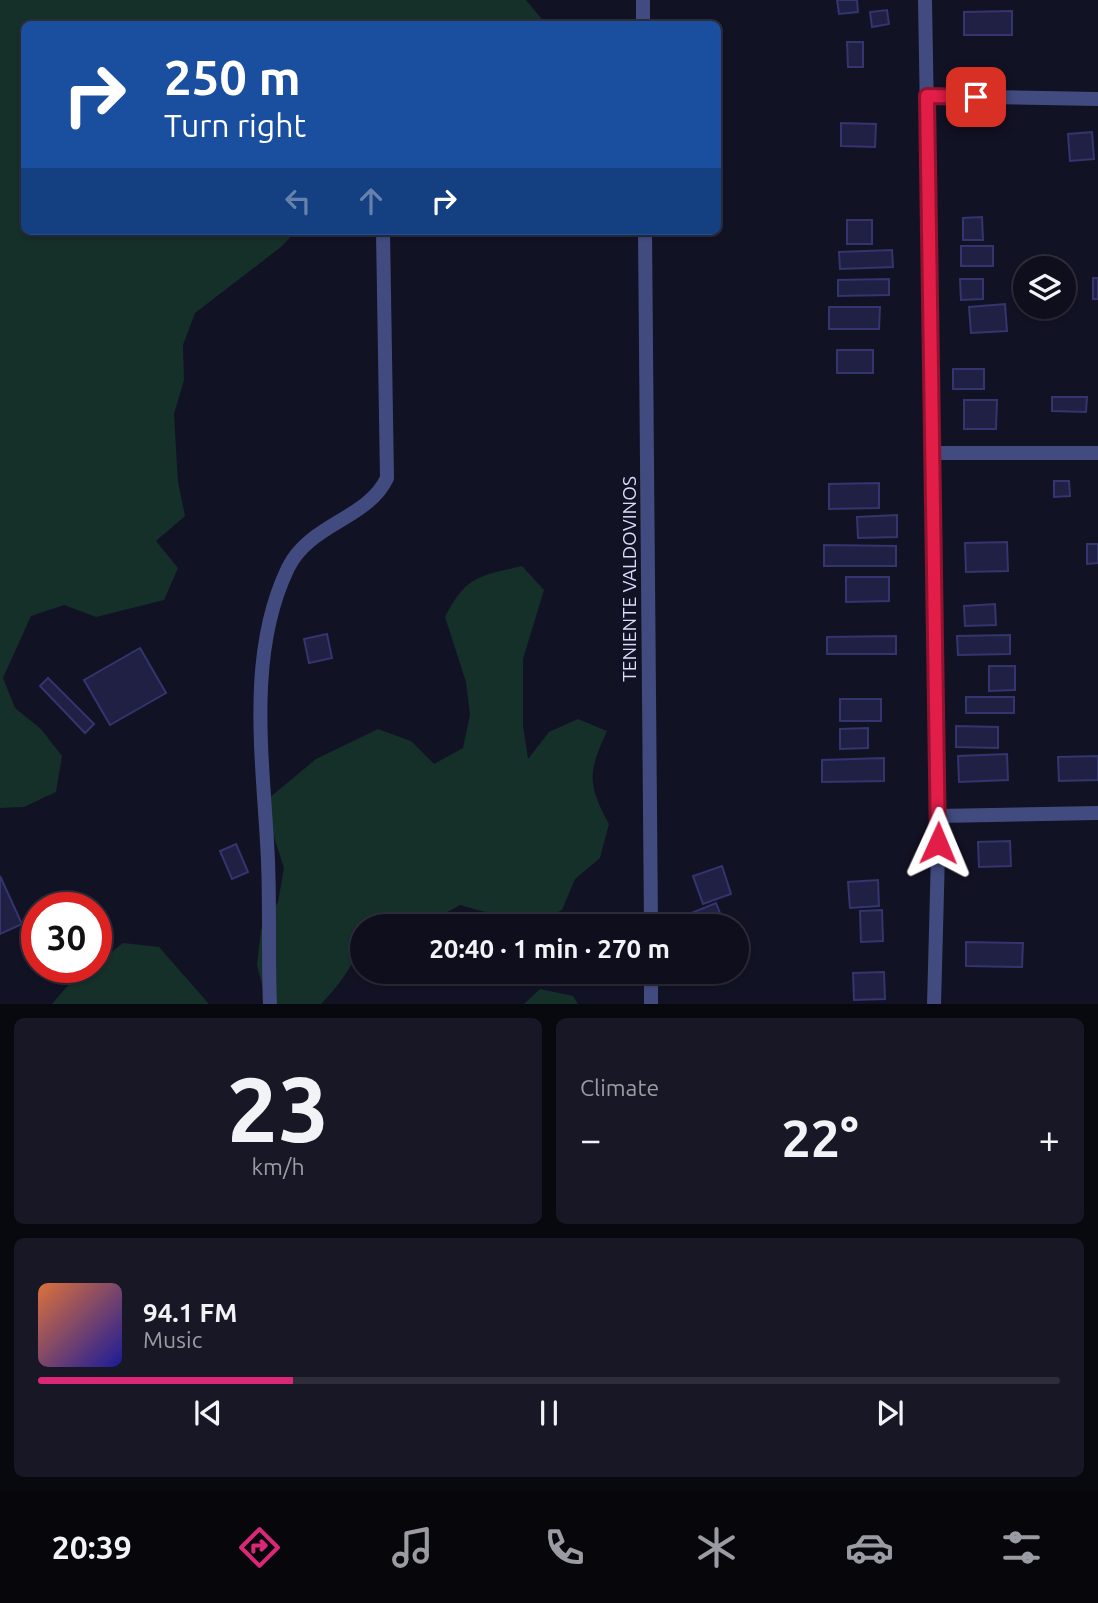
<!DOCTYPE html>
<html lang="en">
<head>
<meta charset="utf-8">
<style>
	:root { --surface:#0e0e1c; --page:#171725; --text:#f1f3f6; --muted:#9b9ca3; --line:#2e2e3b; --accent:#db2777 }
	body { margin:0; font-family:Ubuntu,sans-serif; background:var(--page); color:var(--text); height:100vh; display:flex; flex-direction:column; font-size:26px; white-space:nowrap }
	* { box-sizing:border-box; margin:0 }
	p { font-size:23px; color:var(--muted) }
	.icon { flex:none; width:38px; height:38px; fill:none; stroke:currentColor; stroke-width:2; stroke-linecap:round; stroke-linejoin:round }
	.map { position:relative; height:1004px; overflow:hidden }
	.details { display:flex; flex-direction:column; gap:14px; padding:14px; background:#08080f; flex:1 }
	.details>* { flex:none }
	.banner { position:absolute; left:21px; top:21px; width:700px; height:214px; border-radius:10px; box-shadow:0 2px 5px #0004,0 0 0 2px var(--line); background:#1a4fa0; color:#fff; overflow:hidden }
	.buttons { position:absolute; left:1013px; top:256px; display:grid; gap:14px }
	.buttons a { display:grid; place-items:center; width:63px; height:63px; border-radius:50%; background:var(--surface); box-shadow:0 2px 5px #0004,0 0 0 2px var(--line); font-size:35px }
	.speed { position:absolute; left:21px; top:892px; display:flex; gap:14px; font-size:35px; font-weight:700; text-align:center }
	.speed>* { display:grid; place-content:center; width:91px; height:91px; border-radius:50%; background:var(--surface); box-shadow:0 2px 5px #0004,0 0 0 2px var(--line); line-height:1 }
	.speed .limit { border:10px solid #d22; background:#fff; color:#111 }
	.pin { position:absolute; display:grid; place-items:center; width:60px; height:60px; color:#fff; margin:-30px; border-radius:14px; box-shadow:0 4px 10px #0006 }
	.me { position:absolute; width:77px; margin:-38px; rotate:1deg; stroke-linejoin:round; filter:drop-shadow(0 0 5px #0008) }
	.turn { display:flex; align-items:center; gap:24px; height:147px; padding:0 28px; font-size:32px }
	.turn .icon { width:91px; height:91px; stroke-width:2.5 }
	.turn b { display:block; font-size:49px; line-height:60px }
	.lanes { display:flex; align-items:center; height:66px; padding:0 28px; background:#0003; justify-content:center; gap:35px; direction:ltr }
	.lanes .off { opacity:.35 }
	.big { font-size:52px; font-weight:700; line-height:1.1 }
	.details .widget { flex:1; display:flex; flex-direction:column; justify-content:center; gap:10px; min-width:0; padding:0 24px; border-radius:10px; background:var(--page) }
	.details .dial { align-items:center; gap:0 }
	.dial b { font-size:91px; line-height:1 }
	.song { display:flex; align-items:center; gap:21px }
	.cover { width:84px; height:84px; border-radius:10px; background:linear-gradient(135deg,hsl(20 70% 55%),hsl(240 70% 35%)) }
	.played { height:7px; border-radius:4px; background:linear-gradient(90deg,var(--accent) 25%,var(--line) 25%) }
	.keys { display:flex; justify-content:space-around; direction:ltr }
	.heat { display:flex; justify-content:space-between; align-items:center; font-size:38px; direction:ltr }
	.details .tiles { flex:1; display:grid; gap:14px; grid-template-columns:1fr 1fr }
	.widget:last-child { grid-column:span 2 }
	.trip { position:absolute; left:350px; top:914px; width:399px; height:70px; border-radius:35px; background:var(--surface); box-shadow:0 2px 5px #0004,0 0 0 2px var(--line); font-weight:700; line-height:70px; text-align:center }
	.tabs { display:flex; height:112px; justify-content:space-around; align-items:center; background:#06060b; color:var(--muted) }
	.tabs .icon { width:49px; height:49px }
	.tabs .active { color:var(--accent) }
	.tabs b { font-size:32px; color:var(--text) }
	.map>svg:first-child { display:block }
	.green { fill:#152f29 }
	.building { fill:#202044; stroke:#34346e; stroke-width:2 }
	.lines { fill:none; stroke-linecap:round; stroke-linejoin:round }
	.minor { stroke:#414b7f; stroke-width:14 }
	.route-casing { stroke:#92132f; stroke-width:18 }
	.route { stroke:#e11d48; stroke-width:12 }
	.labels { text-anchor:middle; dominant-baseline:central; stroke-width:7; stroke-linejoin:round; paint-order:stroke }
	.street-label { font-size:19px; fill:#dadcfb; stroke:#121225 }
</style>
</head>
<body>
<div class="map">
<svg width="1098" height="1005" viewBox="0 0 1098 1005">
	<rect width="100%" height="100%" fill="#121225"/>
	<!-- green -->
	<g class="green">
		<path d="M0,0H526L546,24H24V231H296L281,247L195,313L183,345L184,380L174,414L178,482L185,516L156,541L178,568L164,600L96,617L64,605L31,616L3,678L15,708L41,729L62,756L56,792L24,807L0,808Z"/>
		<path d="M522,566L544,590L523,659V726L528,759L549,732L578,719L607,731C588,773 587,783 609,824L600,858L575,879L562,910L531,925L460,905C419,930 408,926 362,926C362,957 341,983 321,1004H272L265,996L257,965L261,930L278,902L284,868L263,803L316,759L378,729L411,741L434,764L463,748L470,715L466,682L445,617C466,576 478,576 522,566Z"/>
		<path d="M123,943L159,947L209,1004H52C63,992 79,969 96,968V964Z"/>
		<path d="M540,989L573,996L578,1004H524Z"/>
	</g>
	<!-- building -->
	<g class="building">
		<path d="M837,0H857L858,12L839,14Z"/>
		<path d="M887,10L889,24L872,27L870,12Z"/>
		<path d="M1012,11V35H964V12Z"/>
		<path d="M847,42H863V67H848Z"/>
		<path d="M841,123L876,124L875,147L841,146Z"/>
		<path d="M1092,132L1094,159L1070,161L1068,134Z"/>
		<path d="M982,217L983,240H963V218Z"/>
		<rect x="847" y="220" width="25" height="24"/>
		<rect x="961" y="246" width="32" height="20"/>
		<path d="M892,250L893,267L840,269L839,252Z"/>
		<rect x="1093" y="278" width="5" height="21"/>
		<path d="M889,279V295L838,296V280Z"/>
		<path d="M960,279H983V299L961,300Z"/>
		<path d="M1005,304L1007,331L971,333L969,307Z"/>
		<path d="M829,307H880L879,329H829Z"/>
		<rect x="837" y="350" width="36" height="23"/>
		<rect x="953" y="369" width="31" height="20"/>
		<path d="M1052,397H1087L1086,412L1052,411Z"/>
		<path d="M964,400H997L996,429H964Z"/>
		<path d="M1054,481H1069L1070,496L1054,497Z"/>
		<path d="M879,483V508L829,509V484Z"/>
		<path d="M897,515V537L858,538L857,517Z"/>
		<path d="M1007,542L1008,571L966,572L965,543Z"/>
		<path d="M1087,544H1098V563L1087,564Z"/>
		<path d="M824,545L896,546V566H824Z"/>
		<path d="M846,577H889V601L846,602Z"/>
		<path d="M995,604L996,625L965,626L964,606Z"/>
		<path d="M327,634L332,658L309,663L304,639Z"/>
		<path d="M1010,635V654L958,655L957,636Z"/>
		<path d="M896,636V654H827V637Z"/>
		<path d="M140,648L166,693L110,725L84,680Z"/>
		<path d="M989,666H1015V690L989,691Z"/>
		<path d="M48,678L94,724L85,733L40,686Z"/>
		<rect x="966" y="697" width="48" height="16"/>
		<rect x="840" y="699" width="41" height="22"/>
		<path d="M956,726L998,727V748L956,747Z"/>
		<path d="M868,728V748L840,749V729Z"/>
		<path d="M1007,754L1008,780L959,782L958,756Z"/>
		<path d="M1098,756V780L1059,781L1058,757Z"/>
		<path d="M884,758V781L822,782V760Z"/>
		<path d="M1010,841L1011,866L979,867L978,842Z"/>
		<path d="M236,844L248,872L232,879L220,851Z"/>
		<path d="M722,866L731,894L703,904L693,876Z"/>
		<path d="M0,876L22,924L0,934Z"/>
		<path d="M878,880L879,906L850,908L848,882Z"/>
		<path d="M716,903L725,926H688L684,916Z"/>
		<path d="M882,910L883,941L861,942L860,911Z"/>
		<path d="M966,942L1023,943L1022,967L966,966Z"/>
		<path d="M884,972L885,999L854,1000L853,973Z"/>
	</g>
	<g class="lines">
		<!-- minor -->
		<g class="minor">
			<path d="M643,0V24"/>
			<path d="M925,0L939,816L934,1005"/>
			<path d="M927,96L1098,99"/>
			<path d="M645,231L651,926"/>
			<path d="M934,453H1098"/>
			<path d="M939,816L1098,813"/>
			<path d="M651,971V1005"/>
			<path d="M270,1005C268,957 270,909 268,861C264,766 245,657 288,568C309,524 368,519 387,478L383,231"/>
		</g>
	</g>
	<g class="lines">
		<!-- route casing -->
		<g class="route-casing">
			<path id="route" d="M938,843L927,96L976,97"/>
		</g>
		<!-- route -->
		<use href="#route" class="route"/>
	</g>
	<g class="labels">
		<!-- street labels -->
		<g class="street-label">
			<text transform="translate(629 579) rotate(-90)">TENIENTE VALDOVINOS</text>
		</g>
	</g>
</svg>
<div class="buttons">
<a><svg class="icon" aria-label="layers" viewBox="0 0 24 24"><path d="M12 4l9 5-9 5-9-5zM3 14l9 5 9-5"/></svg></a>
</div>
<div class="speed"><div class="limit">30</div></div>
<div class="pin" style="left:976px;top:97px;background:#d93025"><svg class="icon" aria-label="arrive" viewBox="0 0 24 24"><path d="M6 21V4h12l-3 4 3 4H6"/></svg></div>
<svg class="me" style="left:938px;top:843px" viewBox="-20 -20 40 40"><path d="M0-17L14 15 0 8-14 15z" fill="#e11d48" stroke="#fff" stroke-width="4"/></svg>
<div class="trip">20:40 · 1 min · 270 m</div>
<div class="banner">
<div class="turn"><svg class="icon" aria-label="right" viewBox="0 0 24 24"><path d="M7 20v-9h11M14 6l5 5-5 5"/></svg><div><b>250 m</b>Turn right</div></div>
<div class="lanes"><svg class="icon off" aria-label="left" viewBox="0 0 24 24"><path d="M17 20v-9H6M10 6l-5 5 5 5"/></svg><svg class="icon off" aria-label="ahead" viewBox="0 0 24 24"><path d="M12 20V5M6 11l6-6 6 6"/></svg><svg class="icon" aria-label="right" viewBox="0 0 24 24"><path d="M7 20v-9h11M14 6l5 5-5 5"/></svg></div>
</div>
</div>
<section class="details">
<div class="tiles">
<div class="widget dial"><b>23</b><p>km/h</p></div>
<div class="widget"><p>Climate</p>
<div class="heat"><a>−</a><b class="big">22°</b><a>+</a></div>
</div>
<div class="widget">
<div class="song"><i class="cover"></i><div><b>94.1 FM</b><p>Music</p></div></div>
<div class="played"></div>
<div class="keys"><svg class="icon" aria-label="previous" viewBox="0 0 24 24"><path d="M18 5L8 12l10 7zM5 5v14"/></svg><svg class="icon" aria-label="pause" viewBox="0 0 24 24"><path d="M8 5v14M16 5v14"/></svg><svg class="icon" aria-label="next" viewBox="0 0 24 24"><path d="M6 5l10 7-10 7zM19 5v14"/></svg></div>
</div>
</div>
</section>
<nav class="tabs">
<b>20:39</b>
<svg class="icon active" aria-label="directions" viewBox="0 0 24 24"><path d="M12 3l9 9-9 9-9-9zM9 14v-3h6M13 9l2 2-2 2"/></svg>
<svg class="icon" aria-label="music" viewBox="0 0 24 24"><path d="M9 18V5l10-2v13"/><circle cx="6" cy="18" r="3"/><circle cx="16" cy="16" r="3"/></svg>
<svg class="icon" aria-label="phone" viewBox="0 0 24 24"><path d="M5 4h4l2 5-3 2q2 4 5 5l2-3 5 2v4C11 20 4 13 5 4z"/></svg>
<svg class="icon" aria-label="climate" viewBox="0 0 24 24"><path d="M12 3v18M4 7l16 10M4 17L20 7"/></svg>
<svg class="icon" aria-label="car" viewBox="0 0 24 24"><path d="M5 17H2v-5l4-1 3-4h7l3 4 3 1v5h-3M9 17h6M6 11h13"/><circle cx="7" cy="17" r="2"/><circle cx="17" cy="17" r="2"/></svg>
<svg class="icon" aria-label="filters" viewBox="0 0 24 24"><path d="M4 7h16M4 17h16"/><circle cx="9" cy="7" r="2"/><circle cx="15" cy="17" r="2"/></svg>
</nav>
</body>
</html>
